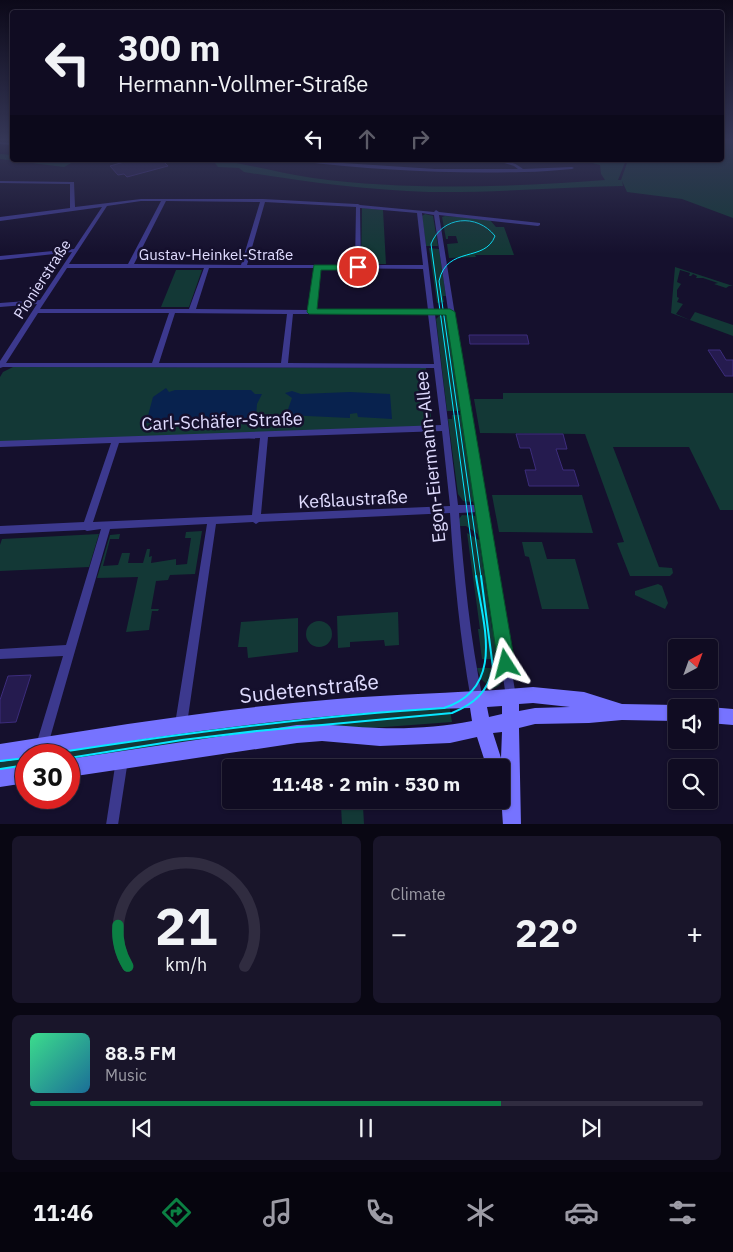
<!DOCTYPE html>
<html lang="en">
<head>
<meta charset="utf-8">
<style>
	:root { --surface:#100c22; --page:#19152a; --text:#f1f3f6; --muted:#9c9ba5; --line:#302c40; --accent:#0b8043 }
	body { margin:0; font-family:"IBM Plex Sans",sans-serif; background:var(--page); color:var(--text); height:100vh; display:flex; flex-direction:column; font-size:19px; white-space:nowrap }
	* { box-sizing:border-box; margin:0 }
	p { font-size:16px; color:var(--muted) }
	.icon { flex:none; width:28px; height:28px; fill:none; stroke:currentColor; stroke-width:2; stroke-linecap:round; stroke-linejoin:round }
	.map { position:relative; height:824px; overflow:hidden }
	.sheet { display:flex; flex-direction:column; gap:12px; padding:12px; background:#090713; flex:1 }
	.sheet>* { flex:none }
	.hud { position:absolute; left:10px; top:10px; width:714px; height:152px; border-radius:5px; box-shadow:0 1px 4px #0004,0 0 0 1px var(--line); background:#100c22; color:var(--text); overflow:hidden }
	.needle { width:32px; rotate:41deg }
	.fabs { position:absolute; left:668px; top:639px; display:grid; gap:10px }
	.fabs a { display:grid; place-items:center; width:50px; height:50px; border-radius:5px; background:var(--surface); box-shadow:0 1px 4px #0004,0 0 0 1px var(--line); font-size:25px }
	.speed { position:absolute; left:15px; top:744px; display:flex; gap:10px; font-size:25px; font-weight:700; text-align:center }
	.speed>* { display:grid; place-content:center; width:65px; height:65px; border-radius:50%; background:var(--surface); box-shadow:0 1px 4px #0004,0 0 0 1px var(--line); line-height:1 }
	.speed .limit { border:8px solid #d22; background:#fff; color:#111 }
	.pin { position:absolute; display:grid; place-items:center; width:42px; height:42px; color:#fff; margin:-21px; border:2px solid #fff; border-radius:50%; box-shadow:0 1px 5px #0007 }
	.me { position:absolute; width:55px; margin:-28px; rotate:351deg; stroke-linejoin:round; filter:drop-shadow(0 0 4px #0008) }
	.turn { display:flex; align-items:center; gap:18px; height:105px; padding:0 25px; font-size:22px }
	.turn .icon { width:65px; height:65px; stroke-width:2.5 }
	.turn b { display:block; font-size:35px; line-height:42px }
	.lanes { display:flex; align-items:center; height:48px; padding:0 25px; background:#0003; justify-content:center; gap:25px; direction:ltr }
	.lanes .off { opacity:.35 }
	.big { font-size:38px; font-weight:800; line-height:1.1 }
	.sheet .tile { flex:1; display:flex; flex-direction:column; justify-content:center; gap:8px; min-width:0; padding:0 18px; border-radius:8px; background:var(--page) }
	.sheet .dial { align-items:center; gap:0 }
	.dial svg { height:130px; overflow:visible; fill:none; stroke:var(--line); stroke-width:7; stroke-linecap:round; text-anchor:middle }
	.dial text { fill:var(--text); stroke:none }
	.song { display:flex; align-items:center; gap:15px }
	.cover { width:60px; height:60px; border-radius:8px; background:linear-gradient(135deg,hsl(150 70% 55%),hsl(200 70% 35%)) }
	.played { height:5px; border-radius:2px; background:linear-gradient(90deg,var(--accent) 70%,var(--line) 70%) }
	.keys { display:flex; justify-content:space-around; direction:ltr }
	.heat { display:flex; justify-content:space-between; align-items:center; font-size:28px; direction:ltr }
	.sheet .tiles { flex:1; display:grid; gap:12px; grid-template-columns:1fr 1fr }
	.tile:last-child { grid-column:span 2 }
	.trip { position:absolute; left:222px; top:759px; width:288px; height:50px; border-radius:5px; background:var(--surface); box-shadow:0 1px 4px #0004,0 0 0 1px var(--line); font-weight:800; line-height:50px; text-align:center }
	.menu { display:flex; height:80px; justify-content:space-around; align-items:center; background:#06050e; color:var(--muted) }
	.menu .icon { width:35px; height:35px }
	.menu .current { color:var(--accent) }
	.menu b { font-size:22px; color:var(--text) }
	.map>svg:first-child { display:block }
	.green { fill:#133836 }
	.water { fill:#08224e }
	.building { fill:#251b4f; stroke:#3c2c7c }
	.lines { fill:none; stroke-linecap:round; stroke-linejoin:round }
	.street { fill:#3c398e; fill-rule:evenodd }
	.secondary { fill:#7673ff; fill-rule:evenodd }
	.tram-far1 { stroke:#08e7ff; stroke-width:1 }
	.tram { stroke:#08e7ff; stroke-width:2 }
	.route { fill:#0b8043; stroke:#07532c }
	.labels { text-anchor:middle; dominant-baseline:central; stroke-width:5; stroke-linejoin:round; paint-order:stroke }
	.far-street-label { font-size:15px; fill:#e0dcff; stroke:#15102d }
	.street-label { font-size:18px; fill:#e0dcff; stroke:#15102d }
	.near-street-label { font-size:21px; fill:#e0dcff; stroke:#15102d }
</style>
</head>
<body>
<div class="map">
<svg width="733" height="825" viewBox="0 0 733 825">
	<rect width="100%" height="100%" fill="#15102d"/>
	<!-- green -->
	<g class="green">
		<path d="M721,139H733V218L682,199L627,192L622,181L623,186C558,187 494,193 429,192C367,190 306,182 244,172L239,168L218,167L213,160H231V162C258,167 285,174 313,178C409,191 509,187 605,180L601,174L600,165L581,160H626L618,180H621L628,160H721Z"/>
		<path d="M0,154L12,155V160L73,162L64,167L0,159Z"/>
		<path d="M362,208L383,210L386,264H361Z"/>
		<path d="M425,214L433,216L438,246H426L422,216Z"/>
		<path d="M445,216L485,219L490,220L496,227H504L514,255H475L476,257L449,258L447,244L458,243L456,236H448V239H446L442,217Z"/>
		<path d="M429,248L439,249L446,296H443L444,302L437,303Z"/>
		<path d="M675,267L733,286H729L726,288L714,284L718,283L703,278H696L697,276L693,274L691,276H689L690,273L680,270L677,282L681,284L677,290V297L679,298L677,302L683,304L676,314L690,320L695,312L733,325V336L671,313Z"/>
		<path d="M176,270H202L189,307H161Z"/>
		<path d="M439,316H446L449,319L463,407H459L460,411H447L436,319Z"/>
		<path d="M13,367L426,368L432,426L0,442V377L3,372Z"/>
		<path d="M503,393H733V510H720L689,447H613L659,567L672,568L673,573L670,576H630L617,543L624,542L585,434L480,433L474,399H503Z"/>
		<path d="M452,415H464L476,498L472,502L463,501L458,494L448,419H452Z"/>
		<path d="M492,495H582L593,533L499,532Z"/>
		<path d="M462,515C473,516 478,513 482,525H477L478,534L466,526H459V519Z"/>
		<path d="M202,531L195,574L170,575L168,580L156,581L151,609H159L158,611H152L149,630L126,632L138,577L97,578L110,535L120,534L119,539H110L103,566L118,565L122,553H130L128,563H143L147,549H150L149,557L152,556L151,563L176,559V565L187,564L191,538H185L186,532Z"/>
		<path d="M467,533L479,540L492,629H493L498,659H482L478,629H480Z"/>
		<path d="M99,534L89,567L0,571V545L2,539Z"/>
		<path d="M522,542H542L547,559H575L589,609H542L529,557L525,556Z"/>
		<path d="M658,584L662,586L668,603L665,609L635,595V591Z"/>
		<path d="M398,612L399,645L385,646L384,640L350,642V647L338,648L337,616Z"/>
		<path d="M298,618V652L248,658L247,647H238L241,622Z"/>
		<circle cx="319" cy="634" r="13"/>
		<path d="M477,668H505C504,677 503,687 492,689L481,679Z"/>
		<path d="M449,704L452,722L197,741L69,762V755H26V769L0,773V757L224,723Z"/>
		<path d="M363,806L364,824H342L341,807Z"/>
	</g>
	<!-- water -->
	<g class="water">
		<path d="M166,388L169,392L175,390H251L255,394H262L257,404L256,417L247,421L222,422V418H215L214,422L146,423L153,397Z"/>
		<path d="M292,391L301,394L350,392L390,394L392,419L358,417L357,413L350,414V418L286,415L292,398L285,393Z"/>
	</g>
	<!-- building -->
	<g class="building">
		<path d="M131,160H162L168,166L127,177L124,174L118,175L110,166Z"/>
		<path d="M469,335H527L529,344H470Z"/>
		<path d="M708,350H720L726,360H733V376H725Z"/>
		<path d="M516,434H563L567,449H556L563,470H574L579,486H529L525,470H536L530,448H520Z"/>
		<path d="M31,675L16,722L0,723V700L8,676Z"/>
	</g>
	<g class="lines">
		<!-- street -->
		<g class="street">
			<path d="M0,142L12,143V145L0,144Z"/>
			<path d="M296,160L435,169H518L514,166L495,160C505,160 515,162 523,169L572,167L574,168L572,169C556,170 539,172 523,172C448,174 372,170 298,161Z"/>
			<path d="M0,181L74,182L75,207L141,199H263L356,204H358L360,205L434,212L436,210L439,212L540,223V225L538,226L439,215L516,697L515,701L511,702L507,701L506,697L478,512L459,513C464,575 470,638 483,700L481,704L477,706L473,704L471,700C460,638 454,576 450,513L259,522L256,524L253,522L216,524L187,724L185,728L181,730L177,728L175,724L207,524L110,529L48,745L46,749L42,751L38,749L36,745L63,656L0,659V649L66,645L101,529L87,531L85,530L0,534V526L84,522L111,443L0,447V441L441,425L434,368L3,367L0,368V361L37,304L0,307V303L40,300L72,252L0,260V256L74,249L102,207L0,221V217L70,208V184L0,183ZM141,201H161L128,264H69L107,206ZM166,201L260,202L241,265L134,264ZM265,202L356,207L355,265H247ZM360,208L417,213L423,265H361ZM422,213L434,215L448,310H434ZM67,268H204L189,309H40ZM209,268H314L309,310L196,309ZM320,268L423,269L428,310H315ZM38,313H169L152,363H6ZM175,313L287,314L281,363H159ZM293,314H428L434,364L288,363ZM435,314H449L477,505H458ZM442,431L450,506L261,514L268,437ZM260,438L252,515L93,522L119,443Z"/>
			<path d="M122,754L126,756L128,760L118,825H106L116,760L118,756Z"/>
		</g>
		<!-- secondary -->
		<g class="secondary">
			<path d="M533,687L584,692L622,704L676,705L682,708H676V721L622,720L589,723L535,724L519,728L521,825H503L502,810L497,800H501V768H487L477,737L450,743L380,746L322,741L297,743L69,777V759L297,725C325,723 351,727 379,728C410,729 442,727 472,721L470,708C326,711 184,732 42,755H26V758L0,762V744C112,726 224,708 337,699C402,693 468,693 533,687ZM533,703L570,707L535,708L519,711V704ZM502,706V714L489,717L487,707ZM502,732L501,758L493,733Z"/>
			<path d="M709,707L733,709V725L709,723V708H707Z"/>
			<path d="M26,765V783L0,787V769Z"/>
		</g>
		<!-- tram-far1 -->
		<path class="tram-far1" d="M476,577L431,244C442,216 477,213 495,236C485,263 447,245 439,281L481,577"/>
		<!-- tram -->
		<g class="tram">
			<path d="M42,755C176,734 309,716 444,708C506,688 483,624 476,576"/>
			<path d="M69,758L182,740L257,731L452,713C474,704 488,692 493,668L481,576"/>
			<path d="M0,761L26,758"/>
			<path d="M0,769L26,765"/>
		</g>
	</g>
	<!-- sky -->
	<linearGradient id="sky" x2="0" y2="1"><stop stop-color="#0c0919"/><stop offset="0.55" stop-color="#353757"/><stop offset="1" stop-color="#353757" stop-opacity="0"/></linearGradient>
	<rect width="733" height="254" fill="url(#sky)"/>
	<!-- route -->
	<path class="route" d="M314,265H358L362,267L358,270H321L317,309H450L455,312L515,664L512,669L506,672L501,669L498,664L446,315L309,314L307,312Z"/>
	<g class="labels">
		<!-- far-street labels -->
		<g class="far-street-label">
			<text x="216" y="254">Gustav-Heinkel-Straße</text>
			<text transform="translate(42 279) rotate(-57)">Pionierstraße</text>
		</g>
		<!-- street labels -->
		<g class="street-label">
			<text transform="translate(222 421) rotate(-2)">Carl-Schäfer-Straße</text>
			<text transform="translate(430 457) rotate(-96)">Egon-Eiermann-Allee</text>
			<text transform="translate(353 499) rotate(-3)">Keßlaustraße</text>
		</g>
		<!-- near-street labels -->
		<g class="near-street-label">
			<text transform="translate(309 688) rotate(-6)">Sudetenstraße</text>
		</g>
	</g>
</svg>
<div class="fabs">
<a><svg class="needle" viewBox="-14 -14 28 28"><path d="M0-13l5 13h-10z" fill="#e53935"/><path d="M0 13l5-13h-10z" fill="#9c9ba5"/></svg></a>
<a><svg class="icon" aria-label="sound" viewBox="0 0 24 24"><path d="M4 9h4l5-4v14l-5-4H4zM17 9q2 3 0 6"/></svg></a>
<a><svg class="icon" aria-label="search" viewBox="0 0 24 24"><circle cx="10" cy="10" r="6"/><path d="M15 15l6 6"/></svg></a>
</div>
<div class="speed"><div class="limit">30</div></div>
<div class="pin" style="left:358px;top:267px;background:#d93025"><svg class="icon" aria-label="arrive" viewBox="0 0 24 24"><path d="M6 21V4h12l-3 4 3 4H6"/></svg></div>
<svg class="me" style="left:506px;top:664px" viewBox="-20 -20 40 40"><path d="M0-17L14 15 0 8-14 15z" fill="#0b8043" stroke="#fff" stroke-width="4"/></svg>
<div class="trip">11:48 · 2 min · 530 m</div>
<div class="hud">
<div class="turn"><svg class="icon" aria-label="left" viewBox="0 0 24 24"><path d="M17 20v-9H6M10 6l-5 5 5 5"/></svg><div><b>300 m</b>Hermann-Vollmer-Straße</div></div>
<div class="lanes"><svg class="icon" aria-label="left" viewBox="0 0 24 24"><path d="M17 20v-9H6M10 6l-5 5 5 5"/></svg><svg class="icon off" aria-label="ahead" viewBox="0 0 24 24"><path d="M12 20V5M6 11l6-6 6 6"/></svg><svg class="icon off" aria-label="right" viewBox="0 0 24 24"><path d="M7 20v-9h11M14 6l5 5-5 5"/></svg></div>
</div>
</div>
<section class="sheet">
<div class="tiles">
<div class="tile dial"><svg viewBox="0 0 100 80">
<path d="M14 69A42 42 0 1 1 86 69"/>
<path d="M14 69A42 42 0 0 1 8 44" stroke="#0b8043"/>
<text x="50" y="56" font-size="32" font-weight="700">21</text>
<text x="50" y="72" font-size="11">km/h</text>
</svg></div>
<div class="tile"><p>Climate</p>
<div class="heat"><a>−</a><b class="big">22°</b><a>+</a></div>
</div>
<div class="tile">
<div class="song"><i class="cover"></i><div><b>88.5 FM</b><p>Music</p></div></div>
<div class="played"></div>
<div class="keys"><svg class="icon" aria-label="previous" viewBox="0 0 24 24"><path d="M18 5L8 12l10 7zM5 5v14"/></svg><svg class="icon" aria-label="pause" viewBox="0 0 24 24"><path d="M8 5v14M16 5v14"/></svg><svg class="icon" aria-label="next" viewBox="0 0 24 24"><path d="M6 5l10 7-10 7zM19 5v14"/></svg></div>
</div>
</div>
</section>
<nav class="menu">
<b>11:46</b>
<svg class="icon current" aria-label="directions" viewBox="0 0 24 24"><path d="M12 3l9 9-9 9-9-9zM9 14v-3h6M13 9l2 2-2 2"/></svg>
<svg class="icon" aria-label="music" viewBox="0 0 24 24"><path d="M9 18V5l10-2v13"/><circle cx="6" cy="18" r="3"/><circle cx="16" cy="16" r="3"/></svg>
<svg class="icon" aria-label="phone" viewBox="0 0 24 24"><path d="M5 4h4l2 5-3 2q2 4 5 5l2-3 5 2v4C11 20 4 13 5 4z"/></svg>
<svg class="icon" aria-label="climate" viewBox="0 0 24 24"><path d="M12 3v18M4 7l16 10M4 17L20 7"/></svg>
<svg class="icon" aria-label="car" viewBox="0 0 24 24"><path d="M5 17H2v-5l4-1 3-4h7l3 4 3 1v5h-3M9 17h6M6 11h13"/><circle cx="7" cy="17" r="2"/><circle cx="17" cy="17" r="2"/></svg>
<svg class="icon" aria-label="filters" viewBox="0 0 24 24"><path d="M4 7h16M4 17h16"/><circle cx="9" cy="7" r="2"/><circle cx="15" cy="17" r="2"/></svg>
</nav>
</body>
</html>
